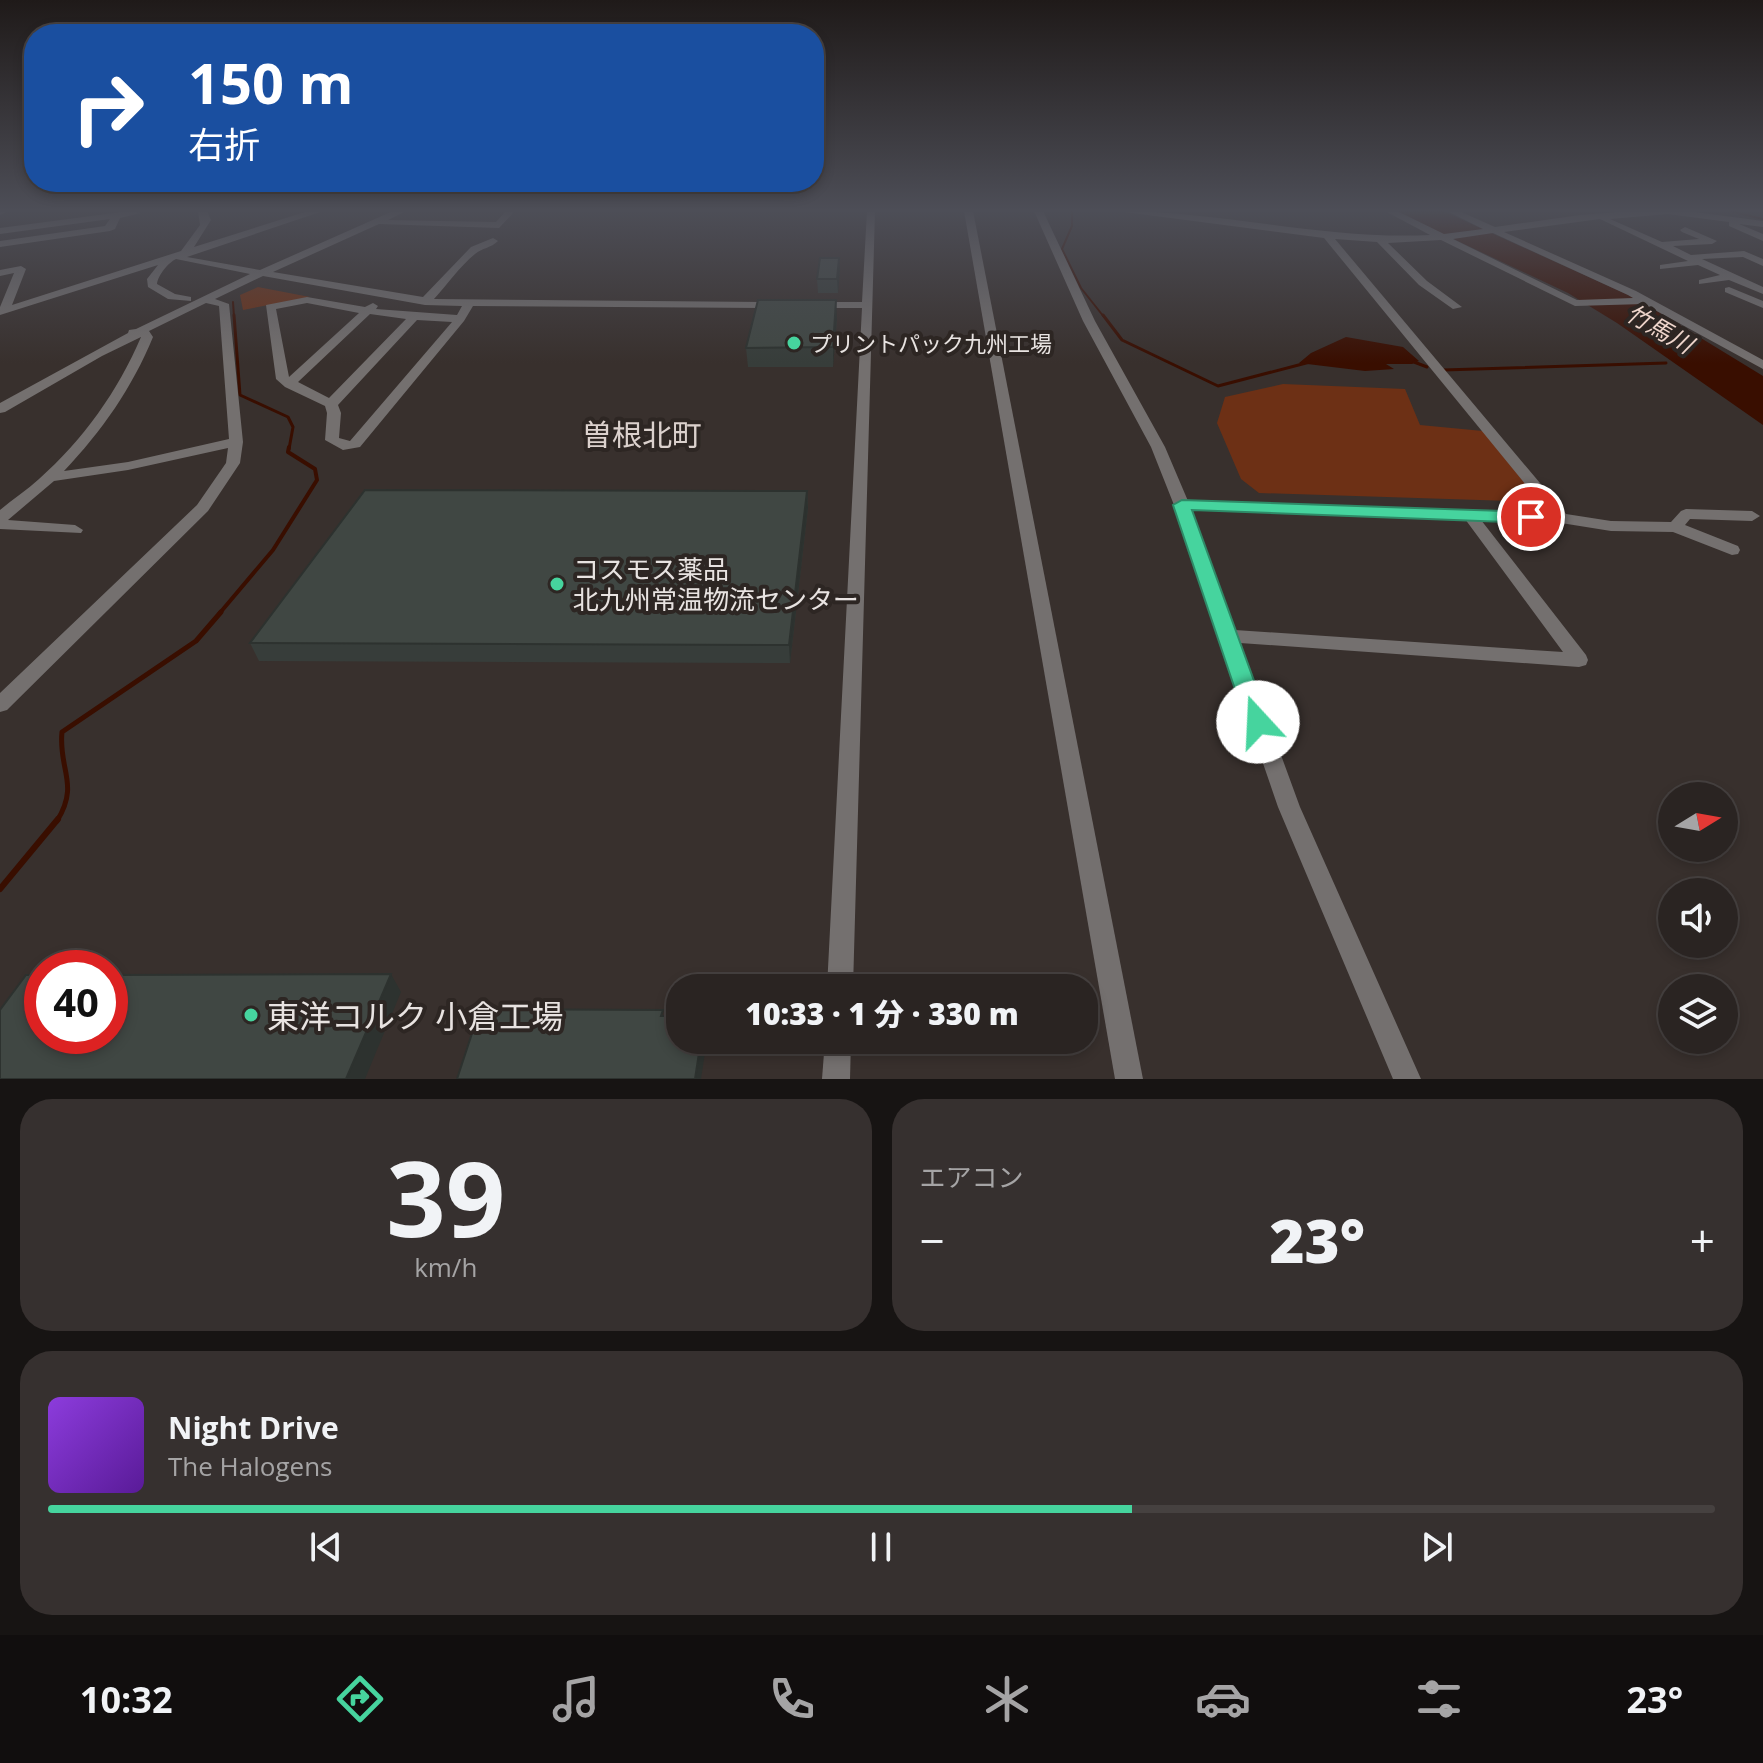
<!DOCTYPE html>
<html lang="ja">
<head>
<meta charset="utf-8">
<style>
	:root { --surface:#2a2422; --page:#36302f; --text:#f1f3f6; --muted:#a5a4a5; --line:#464140; --accent:#46d49e }
	body { margin:0; font-family:"Open Sans","Noto Sans JP",sans-serif; background:var(--page); color:var(--text); height:100vh; display:flex; flex-direction:column; font-size:30px; white-space:nowrap }
	* { box-sizing:border-box; margin:0 }
	p { font-size:26px; color:var(--muted) }
	.icon { flex:none; width:44px; height:44px; fill:none; stroke:currentColor; stroke-width:2; stroke-linecap:round; stroke-linejoin:round }
	.map { position:relative; height:1079px; overflow:hidden }
	.sheet { display:flex; flex-direction:column; gap:20px; padding:20px; background:#171413; flex:1 }
	.sheet>* { flex:none }
	.hud { position:absolute; left:24px; top:24px; width:800px; height:168px; border-radius:32px; box-shadow:0 4px 12px #0003,0 0 0 2px var(--line); background:#1a4fa0; color:#fff; overflow:hidden }
	.needle { width:52px; rotate:79deg }
	.fabs { position:absolute; left:1658px; top:782px; display:grid; gap:16px }
	.fabs a { display:grid; place-items:center; width:80px; height:80px; border-radius:50%; background:var(--surface); box-shadow:0 4px 12px #0003,0 0 0 2px var(--line); font-size:40px }
	.speed { position:absolute; left:24px; top:950px; display:flex; gap:16px; font-size:40px; font-weight:700; text-align:center }
	.speed>* { display:grid; place-content:center; width:104px; height:104px; border-radius:50%; background:var(--surface); box-shadow:0 4px 12px #0003,0 0 0 2px var(--line); line-height:1 }
	.speed .limit { border:12px solid #d22; background:#fff; color:#111 }
	.pin { position:absolute; display:grid; place-items:center; width:68px; height:68px; color:#fff; margin:-34px; border:4px solid #fff; border-radius:50%; box-shadow:0 2px 8px #0007 }
	.me { position:absolute; width:88px; margin:-44px; rotate:340deg; stroke-linejoin:round; filter:drop-shadow(0 0 6px #0008) }
	.turn { display:flex; align-items:center; gap:28px; height:168px; padding:0 32px; font-size:36px }
	.turn .icon { width:104px; height:104px; stroke-width:2.5 }
	.turn b { display:block; font-size:56px; line-height:68px }
	.big { font-size:60px; font-weight:800; line-height:1.1 }
	.sheet .tile { flex:1; display:flex; flex-direction:column; justify-content:center; gap:12px; min-width:0; padding:0 28px; border-radius:32px; background:var(--page) }
	.sheet .dial { align-items:center; gap:0 }
	.dial b { font-size:104px; line-height:1 }
	.song { display:flex; align-items:center; gap:24px }
	.cover { width:96px; height:96px; border-radius:12px; background:linear-gradient(135deg,hsl(270 70% 55%),hsl(270 70% 35%)) }
	.played { height:8px; border-radius:4px; background:linear-gradient(90deg,var(--accent) 65%,var(--line) 65%) }
	.keys { display:flex; justify-content:space-around; direction:ltr }
	.heat { display:flex; justify-content:space-between; align-items:center; font-size:44px; direction:ltr }
	.sheet .tiles { flex:1; display:grid; gap:20px; grid-template-columns:1fr 1fr }
	.tile:last-child { grid-column:span 2 }
	.trip { position:absolute; left:666px; top:974px; width:432px; height:80px; border-radius:32px; background:var(--surface); box-shadow:0 4px 12px #0003,0 0 0 2px var(--line); font-weight:800; line-height:80px; text-align:center }
	.tab-bar { display:flex; height:128px; justify-content:space-around; align-items:center; background:#110e0e; color:var(--muted) }
	.tab-bar .icon { width:56px; height:56px }
	.tab-bar .current { color:var(--accent) }
	.tab-bar b { font-size:36px; color:var(--text) }
	.map>svg:first-child { display:block }
	.green { fill:#6d3015 }
	.water { fill:#390e00 }
	.lines { fill:none; stroke-linecap:round; stroke-linejoin:round }
	.stream-far4 { stroke:#390e00; stroke-width:2 }
	.stream-far3 { stroke:#390e00; stroke-width:3 }
	.stream-far2 { stroke:#390e00; stroke-width:4 }
	.stream-far1 { stroke:#390e00; stroke-width:5 }
	.stream { stroke:#390e00; stroke-width:6 }
	.minor { fill:#74706f; fill-rule:evenodd }
	.wall { fill:#373d3a }
	.shaded-wall { fill:#2d322f }
	.building { fill:#404743; stroke:#2d322f; stroke-width:2 }
	.route { fill:#46d49e; stroke:#2e8a67; stroke-width:2 }
	.poi-dot { fill:#46d49e; stroke:#2d2623; stroke-width:3 }
	.labels { text-anchor:middle; dominant-baseline:central; stroke-width:8; stroke-linejoin:round; paint-order:stroke }
	.far-poi-label { font-size:22px; fill:#e8e3e1; stroke:#2d2623; text-anchor:start }
	.far-water-label { font-size:24px; font-style:italic; fill:#eed5cb; stroke:#2d2623 }
	.poi-label { font-size:26px; fill:#e8e3e1; stroke:#2d2623; text-anchor:start }
	.quarter-label { font-size:30px; fill:#dbd1cd; stroke:#2d2623 }
	.near-poi-label { font-size:32px; fill:#e8e3e1; stroke:#2d2623; text-anchor:start }
</style>
</head>
<body>
<div class="map">
<svg width="1763" height="1079" viewBox="0 0 1763 1079">
	<rect width="100%" height="100%" fill="#38302d"/>
	<!-- green -->
	<g class="green">
		<path d="M258,287L310,297L243,310L240,295Z"/>
		<path d="M1283,384L1405,389L1420,425L1483,431L1540,502L1259,493L1241,479L1217,423L1225,397Z"/>
	</g>
	<!-- water -->
	<g class="water">
		<path d="M1394,211H1443L1637,299L1763,376V425L1617,323L1568,293Z"/>
		<path d="M1346,337L1403,347L1419,361L1412,364H1386L1394,369L1365,371L1299,363L1311,353Z"/>
	</g>
	<g class="lines">
		<!-- stream-far4 -->
		<g class="stream-far4">
			<path d="M1072,211V226L1062,249L1081,288L1104,317"/>
			<path d="M1730,211L1763,219"/>
			<path d="M233,302L234,317"/>
		</g>
		<!-- stream-far3 -->
		<g class="stream-far3">
			<path d="M234,315L240,395L288,417L293,427L289,449"/>
			<path d="M1103,315L1122,340L1218,386L1310,362"/>
			<path d="M1414,362L1427,367"/>
			<path d="M1443,370L1666,363"/>
		</g>
		<!-- stream-far2 -->
		<path class="stream-far2" d="M219,614L273,550L317,480L315,469L288,452L289,447"/>
		<!-- stream-far1 -->
		<path class="stream-far1" d="M57,821C80,784 58,769 62,732L196,641L221,612"/>
		<!-- stream -->
		<path class="stream" d="M0,889L58,819"/>
		<!-- minor -->
		<g class="minor">
			<path d="M0,211H8L0,215Z"/>
			<path d="M129,211L141,213L120,218L115,229L110,231L0,247V241L105,226L110,219L0,234V228Z"/>
			<path d="M198,211H207L211,220L194,247L308,211H323L187,257L260,270L393,211H406L388,220L496,222L506,211H515L499,228L379,224L273,272L423,297L471,247L493,238L498,241C491,248 482,248 475,254C460,266 447,285 434,299L777,302L782,305L777,308L473,306L464,321L360,447L343,450L325,440L327,413L325,406L285,387L276,379L266,305L307,297L365,307L373,303L378,306L376,309L457,315L462,306L425,305L263,276L215,299L229,304L243,442L240,463L208,511L7,710L0,712V693L197,505L226,463L228,448L128,470L54,481L8,520L75,525L83,530L81,533L0,529V510C13,499 27,490 39,479C83,440 118,391 141,337L102,356L5,412L0,413V403L128,333L129,330L136,329L250,274L176,259C169,262 158,275 157,284L175,294L191,297V301L168,299L148,287L147,279L158,265L0,315V307L14,273L0,276V270L21,266L26,269L12,305L181,251L200,225ZM206,303L219,306L229,439L128,462L64,471C102,431 132,388 153,337L149,331ZM307,303L359,313L289,377L276,309ZM370,314L406,319L329,398L298,382ZM417,320L452,322L350,441L339,438L341,413L338,405Z"/>
			<path d="M867,211H875L853,988H827L862,308H816L811,305L816,302H862Z"/>
			<path d="M964,211H973L1143,1079H1115Z"/>
			<path d="M1034,211H1043L1095,321L1165,447L1188,501L1549,513L1324,238L1117,211C1222,211 1325,240 1430,235L1385,211H1397L1444,234L1483,229L1447,211H1459L1495,227L1580,215L1633,211H1687L1763,221V227L1739,224L1763,234V241L1729,226V222L1668,214L1610,219L1662,242L1699,239L1682,232L1680,230L1685,227L1717,241L1712,244L1673,246L1691,255L1744,251L1763,259V266L1743,257L1702,259L1763,287V294L1729,280L1699,284V280L1720,275L1698,265L1660,269V265L1688,261L1600,219L1504,232L1636,291L1763,360V369L1644,304L1575,306L1441,240L1388,243L1427,281L1462,307L1453,309L1419,285L1377,242L1335,239L1566,514L1611,521L1671,522L1681,511L1686,509L1752,511L1760,516L1752,521L1690,519L1685,525L1738,546L1740,550L1738,554L1732,555L1673,532L1611,531L1561,523L1481,520L1586,655L1588,660L1586,665L1579,667L1240,643L1300,807L1421,1079H1393L1278,807L1221,641L1217,636L1219,633L1174,505L1151,447L1083,321ZM1493,233L1628,295L1633,298L1577,300L1453,239ZM1191,510L1465,519L1563,652L1235,630Z"/>
			<path d="M1729,287L1763,301V308L1725,292V288Z"/>
			<path d="M825,1040H851L850,1079H822Z"/>
		</g>
	</g>
	<!-- wall -->
	<g class="wall">
		<path d="M839,258L838,293H818L817,279Z"/>
		<path d="M837,319L833,367H748L746,348Z"/>
		<path d="M807,491L808,508L790,663L259,661L250,643Z"/>
	</g>
	<!-- shaded-wall -->
	<g class="shaded-wall">
		<path d="M839,258L840,271L838,293L837,279Z"/>
		<path d="M836,300L837,319L833,367V347Z"/>
		<path d="M807,491L808,508L790,663L789,645Z"/>
		<path d="M391,974L401,992L365,1079H346Z"/>
		<path d="M701,1040H707L701,1079H695Z"/>
	</g>
	<!-- building -->
	<g class="building">
		<path d="M820,258H839L837,279H817Z"/>
		<path d="M758,300H836L833,347L746,348Z"/>
		<path d="M365,490L807,491L789,645L250,643Z"/>
		<path d="M391,974L346,1079H0V1010L26,975H42V1036H110V975Z"/>
		<path d="M480,1009L663,1010L661,1016H680V1040H701L695,1079H457Z"/>
	</g>
	<!-- sky -->
	<linearGradient id="sky" x2="0" y2="1"><stop stop-color="#1f1a19"/><stop offset="0.58" stop-color="#4d4e57"/><stop offset="1" stop-color="#4d4e57" stop-opacity="0"/></linearGradient>
	<rect width="1763" height="363" fill="url(#sky)"/>
	<!-- route -->
	<path class="route" d="M1182,500L1531,512L1539,517L1531,523L1192,510L1269,722L1266,728L1258,731L1250,728L1246,722L1173,505Z"/>
	<!-- markers -->
	<g class="poi-dot">
		<circle cx="794" cy="343" r="8"/>
		<circle cx="557" cy="584" r="8"/>
		<circle cx="251" cy="1015" r="8"/>
	</g>
	<g class="labels">
		<!-- far-poi labels -->
		<g class="far-poi-label">
			<text x="810" y="343">プリントパック九州工場</text>
		</g>
		<!-- far-water labels -->
		<g class="far-water-label">
			<text transform="translate(1660 328) rotate(30)">竹馬川</text>
		</g>
		<!-- poi labels -->
		<g class="poi-label">
			<text x="573" y="569">コスモス薬品<tspan x="573" dy="30">北九州常温物流センター</tspan></text>
		</g>
		<!-- quarter labels -->
		<g class="quarter-label">
			<text x="642" y="434">曽根北町</text>
		</g>
		<!-- near-poi labels -->
		<g class="near-poi-label">
			<text x="267" y="1015">東洋コルク 小倉工場</text>
		</g>
	</g>
</svg>
<div class="fabs">
<a><svg class="needle" viewBox="-14 -14 28 28"><path d="M0-13l5 13h-10z" fill="#e53935"/><path d="M0 13l5-13h-10z" fill="#a5a4a5"/></svg></a>
<a><svg class="icon" aria-label="sound" viewBox="0 0 24 24"><path d="M4 9h4l5-4v14l-5-4H4zM17 9q2 3 0 6"/></svg></a>
<a><svg class="icon" aria-label="layers" viewBox="0 0 24 24"><path d="M12 4l9 5-9 5-9-5zM3 14l9 5 9-5"/></svg></a>
</div>
<div class="speed"><div class="limit">40</div></div>
<div class="pin" style="left:1531px;top:517px;background:#d93025"><svg class="icon" aria-label="arrive" viewBox="0 0 24 24"><path d="M6 21V4h12l-3 4 3 4H6"/></svg></div>
<svg class="me" style="left:1258px;top:722px" viewBox="-20 -20 40 40"><circle r="19" fill="#fff"/><path d="M0-13L10 11 0 6-10 11z" fill="#46d49e"/></svg>
<div class="trip">10:33 · 1 分 · 330 m</div>
<div class="hud">
<div class="turn"><svg class="icon" aria-label="right" viewBox="0 0 24 24"><path d="M7 20v-9h11M14 6l5 5-5 5"/></svg><div><b>150 m</b>右折</div></div>
</div>
</div>
<section class="sheet">
<div class="tiles">
<div class="tile dial"><b>39</b><p>km/h</p></div>
<div class="tile"><p>エアコン</p>
<div class="heat"><a>−</a><b class="big">23°</b><a>+</a></div>
</div>
<div class="tile">
<div class="song"><i class="cover"></i><div><b>Night Drive</b><p>The Halogens</p></div></div>
<div class="played"></div>
<div class="keys"><svg class="icon" aria-label="previous" viewBox="0 0 24 24"><path d="M18 5L8 12l10 7zM5 5v14"/></svg><svg class="icon" aria-label="pause" viewBox="0 0 24 24"><path d="M8 5v14M16 5v14"/></svg><svg class="icon" aria-label="next" viewBox="0 0 24 24"><path d="M6 5l10 7-10 7zM19 5v14"/></svg></div>
</div>
</div>
</section>
<nav class="tab-bar">
<b>10:32</b>
<svg class="icon current" aria-label="directions" viewBox="0 0 24 24"><path d="M12 3l9 9-9 9-9-9zM9 14v-3h6M13 9l2 2-2 2"/></svg>
<svg class="icon" aria-label="music" viewBox="0 0 24 24"><path d="M9 18V5l10-2v13"/><circle cx="6" cy="18" r="3"/><circle cx="16" cy="16" r="3"/></svg>
<svg class="icon" aria-label="phone" viewBox="0 0 24 24"><path d="M5 4h4l2 5-3 2q2 4 5 5l2-3 5 2v4C11 20 4 13 5 4z"/></svg>
<svg class="icon" aria-label="climate" viewBox="0 0 24 24"><path d="M12 3v18M4 7l16 10M4 17L20 7"/></svg>
<svg class="icon" aria-label="car" viewBox="0 0 24 24"><path d="M5 17H2v-5l4-1 3-4h7l3 4 3 1v5h-3M9 17h6M6 11h13"/><circle cx="7" cy="17" r="2"/><circle cx="17" cy="17" r="2"/></svg>
<svg class="icon" aria-label="filters" viewBox="0 0 24 24"><path d="M4 7h16M4 17h16"/><circle cx="9" cy="7" r="2"/><circle cx="15" cy="17" r="2"/></svg>
<b>23°</b>
</nav>
</body>
</html>
